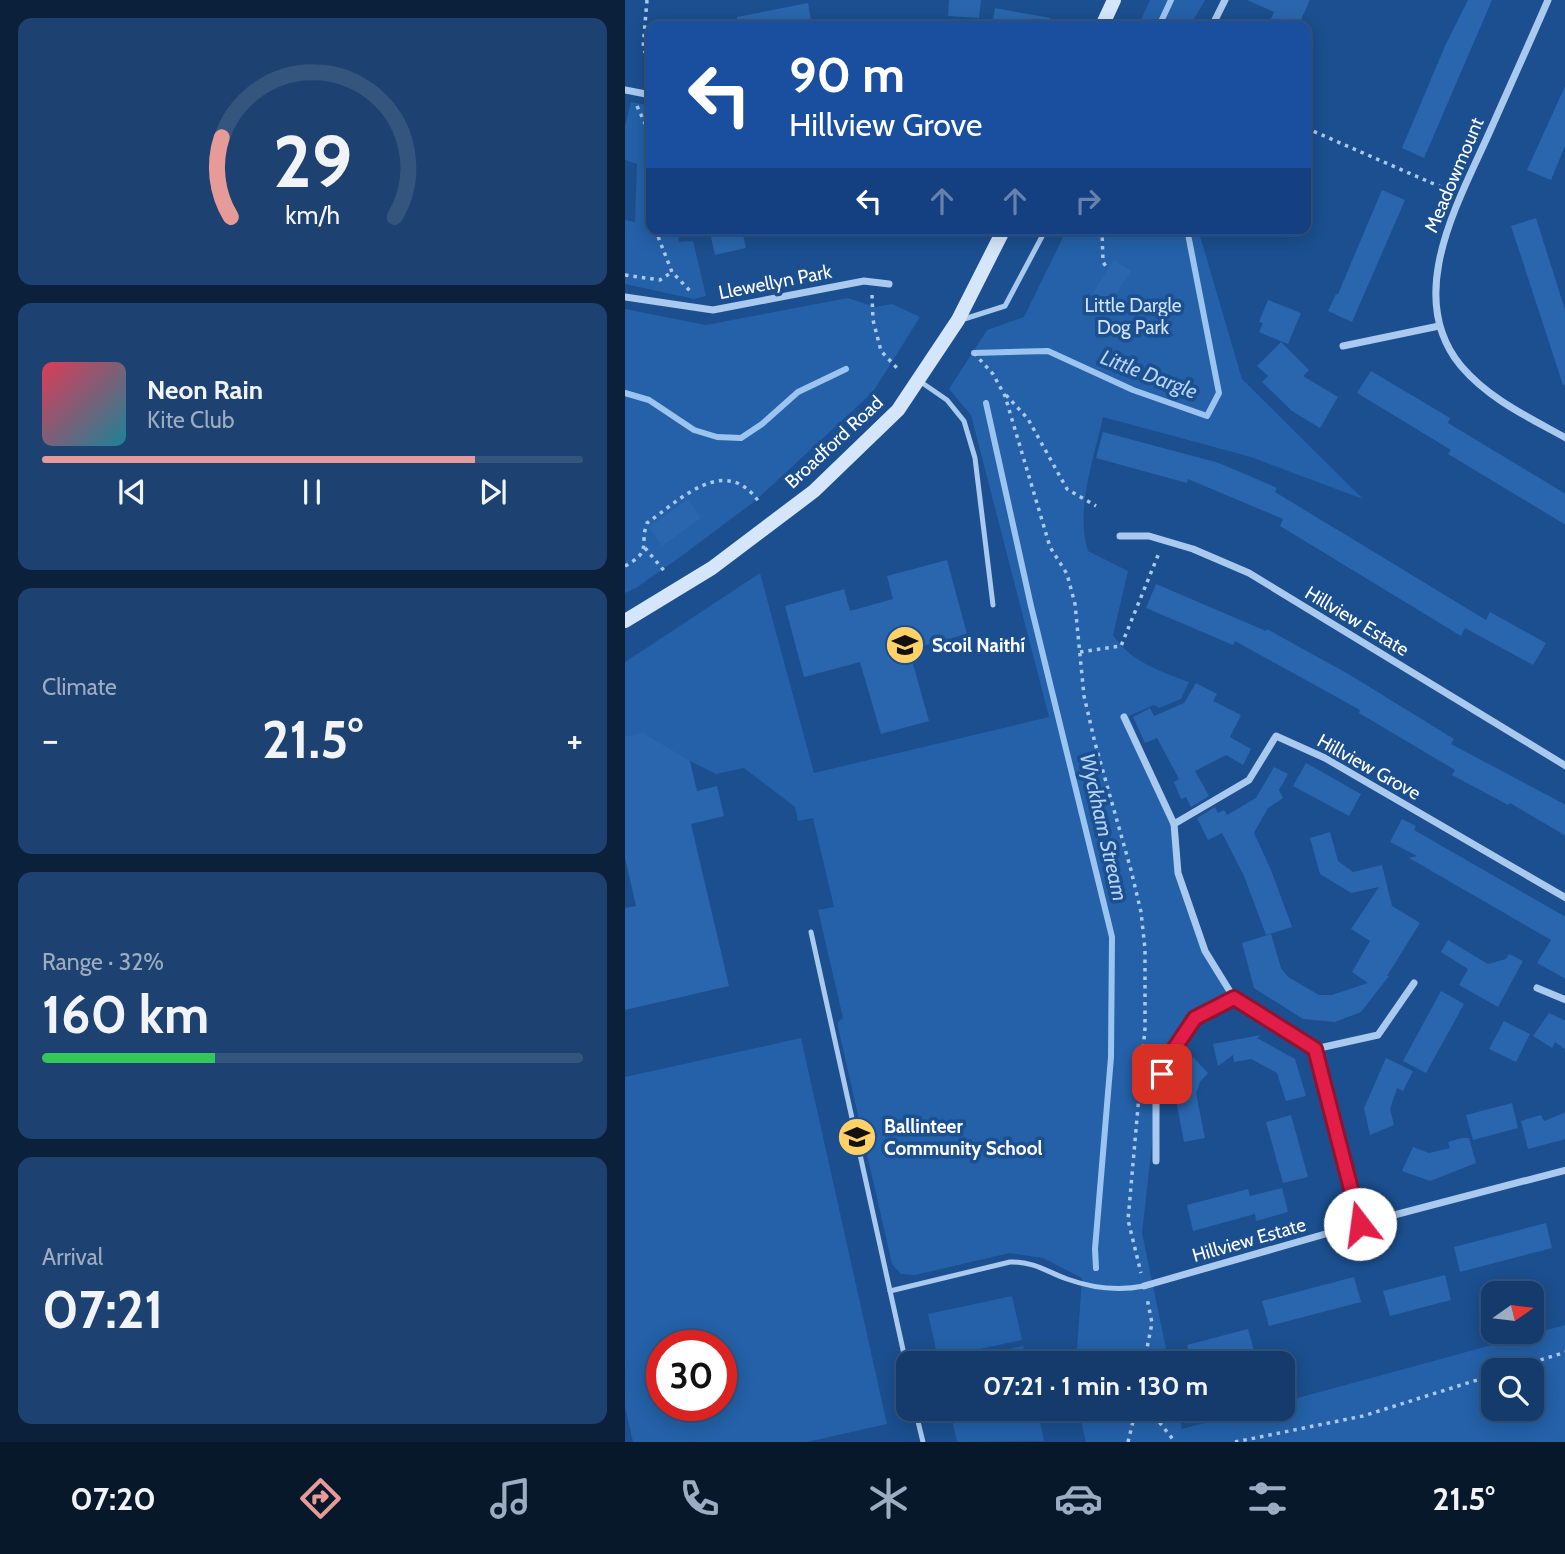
<!DOCTYPE html>
<html lang="en">
<head>
<meta charset="utf-8">
<style>
	:root { --surface:#143b6b; --page:#1d4271; --text:#f1f3f6; --muted:#9dadc1; --line:#33557e; --accent:#e69b98 }
	body { margin:0; font-family:Cabin,sans-serif; background:var(--page); color:var(--text); height:100vh; display:flex; flex-direction:column; font-size:26px; white-space:nowrap }
	* { box-sizing:border-box; margin:0 }
	p { font-size:23px; color:var(--muted) }
	.icon { flex:none; width:38px; height:38px; fill:none; stroke:currentColor; stroke-width:2; stroke-linecap:round; stroke-linejoin:round }
	.map { position:relative; flex:1; overflow:hidden }
	.drawer { display:flex; flex-direction:column; gap:18px; padding:18px; background:#0b203b; width:625px }
	.drawer>* { flex:none }
	.hud { position:absolute; left:21px; top:21px; width:665px; height:214px; border-radius:14px; box-shadow:0 4px 18px #0003,0 0 0 2px var(--line); background:#1a4fa0; color:#fff; overflow:hidden }
	.needle { width:46px; rotate:76deg }
	.fabs { position:absolute; left:856px; top:1281px; display:grid; gap:14px }
	.fabs a { display:grid; place-items:center; width:63px; height:63px; border-radius:14px; background:var(--surface); box-shadow:0 4px 18px #0003,0 0 0 2px var(--line); font-size:35px }
	.speed { position:absolute; left:21px; top:1330px; display:flex; gap:14px; font-size:35px; font-weight:700; text-align:center }
	.speed>* { display:grid; place-content:center; width:91px; height:91px; border-radius:50%; background:var(--surface); box-shadow:0 4px 18px #0003,0 0 0 2px var(--line); line-height:1 }
	.speed .limit { border:10px solid #d22; background:#fff; color:#111 }
	.pin { position:absolute; display:grid; place-items:center; width:60px; height:60px; color:#fff; margin:-30px; border-radius:14px; box-shadow:0 4px 10px #0006 }
	.me { position:absolute; width:77px; margin:-38px; rotate:345deg; stroke-linejoin:round; filter:drop-shadow(0 0 5px #0008) }
	.turn { display:flex; align-items:center; gap:24px; height:147px; padding:0 28px; font-size:32px }
	.turn .icon { width:91px; height:91px; stroke-width:2.5 }
	.turn b { display:block; font-size:49px; line-height:60px }
	.lanes { display:flex; align-items:center; height:66px; padding:0 28px; background:#0003; justify-content:center; gap:35px; direction:ltr }
	.lanes .off { opacity:.35 }
	.big { font-size:52px; font-weight:700; line-height:1.1 }
	.drawer .widget { flex:1; display:flex; flex-direction:column; justify-content:center; gap:10px; min-width:0; padding:0 24px; border-radius:14px; background:var(--page) }
	.drawer .dial { align-items:center; gap:0 }
	.dial svg { height:182px; overflow:visible; fill:none; stroke:var(--line); stroke-width:7; stroke-linecap:round; text-anchor:middle }
	.dial text { fill:var(--text); stroke:none }
	.song { display:flex; align-items:center; gap:21px }
	.cover { width:84px; height:84px; border-radius:10px; background:linear-gradient(135deg,hsl(350 70% 55%),hsl(190 70% 35%)) }
	.played { height:7px; border-radius:4px; background:linear-gradient(90deg,var(--accent) 80%,var(--line) 80%) }
	.keys { display:flex; justify-content:space-around; direction:ltr }
	.heat { display:flex; justify-content:space-between; align-items:center; font-size:38px; direction:ltr }
	.charge { height:10px; border-radius:5px; background:linear-gradient(90deg,#34c759 32%,var(--line) 0) }
	.trip { position:absolute; left:271px; top:1351px; width:399px; height:70px; border-radius:14px; background:var(--surface); box-shadow:0 4px 18px #0003,0 0 0 2px var(--line); font-weight:700; line-height:70px; text-align:center }
	.dock { display:flex; height:112px; justify-content:space-around; align-items:center; background:#08182b; color:var(--muted) }
	.dock .icon { width:49px; height:49px }
	.dock .selected { color:var(--accent) }
	.dock b { font-size:32px; color:var(--text) }
	main { display:flex; flex:1; min-height:0 }
	.map>svg:first-child { display:block }
	.green { fill:#2461a8; fill-rule:evenodd }
	.lines { fill:none; stroke-linecap:round; stroke-linejoin:round }
	.stream { stroke:#9cc4f0; stroke-width:6 }
	.building { fill:#2a66ad }
	.path { stroke:#a9c9ee; stroke-width:3.5; stroke-dasharray:3.5 5; stroke-linecap:butt }
	.lane { stroke:#a9c9ee; stroke-width:5 }
	.street { stroke:#a9c9ee; stroke-width:7 }
	.secondary { stroke:#d6e6fa; stroke-width:14 }
	.route-casing { stroke:#92132f; stroke-width:18 }
	.route { stroke:#e11d48; stroke-width:12 }
	.labels { text-anchor:middle; dominant-baseline:central; stroke-width:7; stroke-linejoin:round; paint-order:stroke }
	.street-label { font-size:19px; fill:#fff; stroke:#1b4f8f }
	.park-label { font-size:19px; fill:#cfe3fa; stroke:#1b4f8f }
	.poi-label { font-size:19px; font-weight:bold; fill:#fff; stroke:#1b4f8f; text-anchor:start }
	.water-label { font-size:21px; font-style:italic; fill:#b5d3f5; stroke:#1b4f8f }
</style>
</head>
<body>
<main>
<section class="drawer">
<div class="widget dial"><svg viewBox="0 0 100 80">
<path d="M14 69A42 42 0 1 1 86 69"/>
<path d="M14 69A42 42 0 0 1 10 34" stroke="#e69b98"/>
<text x="50" y="56" font-size="32" font-weight="700">29</text>
<text x="50" y="72" font-size="11">km/h</text>
</svg></div>
<div class="widget">
<div class="song"><i class="cover"></i><div><b>Neon Rain</b><p>Kite Club</p></div></div>
<div class="played"></div>
<div class="keys"><svg class="icon" aria-label="previous" viewBox="0 0 24 24"><path d="M18 5L8 12l10 7zM5 5v14"/></svg><svg class="icon" aria-label="pause" viewBox="0 0 24 24"><path d="M8 5v14M16 5v14"/></svg><svg class="icon" aria-label="next" viewBox="0 0 24 24"><path d="M6 5l10 7-10 7zM19 5v14"/></svg></div>
</div>
<div class="widget"><p>Climate</p>
<div class="heat"><a>−</a><b class="big">21.5°</b><a>+</a></div>
</div>
<div class="widget"><p>Range · 32%</p><b class="big">160 km</b><div class="charge"></div></div>
<div class="widget"><p>Arrival</p><b class="big">07:21</b></div>
</section>
<div class="map">
<svg width="941" height="1442" viewBox="0 0 941 1442">
	<rect width="100%" height="100%" fill="#1b4f8f"/>
	<!-- green -->
	<g class="green">
		<path d="M525,0H580L565,26H513Z"/>
		<path d="M6,102L26,106V229H53L54,242L68,241L81,296L69,299L0,284V220L10,222L12,164L0,160V126Z"/>
		<path d="M442,229H573L617,379L738,499L626,457L478,417C469,459 450,508 463,551L503,571L488,635C506,662 535,671 564,682L556,699L534,708L529,705L504,716L549,824L554,877L580,951L603,996L566,1013L537,1056L517,1233L544,1363H451L457,1278L418,1258L385,1253L290,1275L276,1274L267,1264L213,1027V1022L218,1018L193,910L209,907L188,818L173,821L170,807L119,768L91,774L65,761L0,737V662L135,573L189,773L424,717L346,415L324,389L362,330L399,317Z"/>
		<path d="M223,298L250,307L267,304L295,317L248,392L130,501L58,555L11,588L0,593V309L81,325Z"/>
		<path d="M176,1038L262,1424L182,1442H8L0,1407V1077ZM37,1346H96V1405H37Z"/>
		<path d="M387,1296L397,1340L313,1358L303,1314Z"/>
		<path d="M940,1325V1442H461L453,1409H553L557,1429L632,1409H658V1402ZM868,1370H906V1409H868Z"/>
		<path d="M398,1346L402,1363H318Z"/>
		<path d="M353,1409H412L419,1441L332,1442L326,1415Z"/>
	</g>
	<g class="lines">
		<!-- stream -->
		<g class="stream">
			<path d="M534,26L546,0"/>
			<path d="M349,353L423,351L508,390L582,416L594,393L562,229"/>
			<path d="M0,393L24,400L69,430L92,437L116,438L137,424L173,392L221,369"/>
			<path d="M361,403L406,606L487,937L486,1057L470,1249L471,1268"/>
		</g>
	</g>
	<!-- building -->
	<g class="building">
		<path d="M324,0H356L354,18L323,16Z"/>
		<path d="M622,0H685L673,26H643L649,12Z"/>
		<path d="M843,0H867L799,158L777,148L820,46Z"/>
		<path d="M183,3L186,20L151,26H112V17Z"/>
		<path d="M370,8L425,18V26H367Z"/>
		<path d="M941,84L940,146L926,180L902,170Z"/>
		<path d="M757,190L780,200L727,322L703,311L711,294H713Z"/>
		<path d="M911,218L941,313V384L938,385L886,226Z"/>
		<path d="M117,231L121,248L90,255L86,237Z"/>
		<path d="M489,260L506,271L484,305L467,294Z"/>
		<path d="M643,300L676,313L663,344L634,332L638,323L634,322Z"/>
		<path d="M656,342L684,370L678,376L713,397L695,428L667,411L637,382L643,376L632,366Z"/>
		<path d="M746,371L825,418L823,423L941,494V525L823,454L826,450L732,393Z"/>
		<path d="M478,432L594,463L652,488L650,492L861,620L865,612L921,643L908,665L840,628L836,636L655,526L658,519L563,479L562,483L471,458Z"/>
		<path d="M63,499L76,518L37,546L24,527Z"/>
		<path d="M322,560L342,634L284,650L304,721L256,734L235,662L179,677L160,606L219,589L225,611L268,599L262,576Z"/>
		<path d="M531,584L641,631L642,629L725,675L829,739L826,744L941,805V836L885,803L883,805L827,775L830,770L734,713L735,710L610,641L608,645L521,608Z"/>
		<path d="M571,683L592,694L588,701L616,715L605,737L626,749L618,765L601,755L570,771L584,796L566,807L561,797L556,799L549,782L554,779L532,738L520,743L508,717L525,708L529,716L559,703Z"/>
		<path d="M18,733L65,761L72,791L92,786L99,816L66,824L104,986L0,1010V908L11,906L0,858V737Z"/>
		<path d="M681,763L736,794L724,816L668,786Z"/>
		<path d="M649,767L663,774L654,790L658,798L643,808L629,833L646,870L667,927L641,935L619,876L597,833L583,840L572,818L590,807L593,813L599,810L602,815L631,798Z"/>
		<path d="M777,819L791,826L789,830L939,916L941,914V979L912,963L926,940L784,858L792,856L765,842Z"/>
		<path d="M705,832L713,861L728,872L757,865L767,906L795,923L762,976H764L736,1012L710,1022L678,1019L629,988L617,943L646,934L656,968L663,977L694,995H707L743,983L727,972L745,941L726,929L754,887L726,893L695,874L685,838Z"/>
		<path d="M823,940L863,964L881,959L884,954L898,961L873,1007L834,985L843,969L816,952Z"/>
		<path d="M816,991L839,1004L801,1073L778,1061Z"/>
		<path d="M924,1013L941,1021V1050L930,1042L927,1048L908,1036Z"/>
		<path d="M879,1021L905,1034L891,1062L864,1049Z"/>
		<path d="M636,1035L632,1038L670,1059L681,1096L661,1101L652,1073L626,1059L609,1062L608,1055L593,1066L588,1044Z"/>
		<path d="M568,1057L583,1073L575,1082L571,1093L580,1138L559,1142L549,1089Z"/>
		<path d="M761,1058L788,1071L778,1091L772,1088L765,1109L769,1125L745,1135L739,1108Z"/>
		<path d="M887,1103L893,1128L848,1140L841,1115Z"/>
		<path d="M941,1112V1139L903,1149L896,1121L916,1115L919,1121Z"/>
		<path d="M666,1115L683,1177L658,1183L641,1122Z"/>
		<path d="M837,1138H844L851,1163L805,1181L777,1171L788,1147L804,1153L825,1148L823,1142Z"/>
		<path d="M657,1188L663,1212L631,1221L630,1214L568,1231L562,1205L623,1189L625,1196Z"/>
		<path d="M921,1223L927,1248L835,1272L829,1247Z"/>
		<path d="M820,1275L826,1300L765,1316L758,1291Z"/>
		<path d="M729,1277L736,1302L644,1326L637,1301Z"/>
		<path d="M623,1329L630,1354L596,1363H567L562,1345Z"/>
	</g>
	<g class="lines">
		<!-- path -->
		<g class="path">
			<path d="M22,0L18,48L26,64"/>
			<path d="M12,106L25,134L26,219"/>
			<path d="M681,128L825,191"/>
			<path d="M30,229L47,272L67,293"/>
			<path d="M477,229L478,262L482,268"/>
			<path d="M0,275L35,280L47,272"/>
			<path d="M247,295L248,320L256,351L272,368"/>
			<path d="M349,353L368,374L380,396L425,547L442,574L450,604L459,696L470,743L506,870L516,912L520,949V1028L503,1220L516,1273"/>
			<path d="M381,395L403,419L442,489L471,506"/>
			<path d="M20,548L41,573"/>
			<path d="M0,566C28,551 14,545 22,523C55,500 100,453 134,502"/>
			<path d="M455,652L496,646L534,553"/>
			<path d="M519,1363L527,1323L522,1298"/>
			<path d="M883,1370L941,1352"/>
			<path d="M524,1409L550,1442"/>
			<path d="M503,1442L511,1409"/>
			<path d="M610,1442L738,1416L868,1375"/>
		</g>
		<!-- lane -->
		<g class="lane">
			<path d="M336,320L380,306L421,229"/>
			<path d="M293,380L322,400L339,421L350,458L368,605"/>
			<path d="M186,932L284,1377"/>
			<path d="M265,1291L385,1262C407,1261 423,1272 442,1279C467,1288 494,1291 519,1286"/>
			<path d="M290,1409L298,1442"/>
		</g>
		<!-- street -->
		<g class="street">
			<path d="M923,0C904,44 884,88 865,131C834,201 778,296 836,366C864,399 903,417 941,438"/>
			<path d="M587,26L600,0"/>
			<path d="M0,90L26,95"/>
			<path d="M0,297L88,310L239,281L264,284"/>
			<path d="M718,346L814,326"/>
			<path d="M495,536H524L568,549L624,573L941,766"/>
			<path d="M499,717L549,824L553,873L580,951L609,998L690,1049L735,1224"/>
			<path d="M549,824L624,780L651,736L700,758L941,898"/>
			<path d="M912,988L941,1000"/>
			<path d="M690,1049L753,1035L789,983"/>
			<path d="M531,1161V1090L543,1058L570,1018L609,998"/>
			<path d="M519,1286L735,1224L941,1170"/>
		</g>
		<!-- secondary -->
		<g class="secondary">
			<path d="M477,26L489,0"/>
			<path d="M0,621L87,568L189,491L273,410L333,320L379,229"/>
		</g>
	</g>
	<g class="lines">
		<!-- route casing -->
		<g class="route-casing">
			<path id="route" d="M537,1074L543,1058L570,1018L609,998L690,1049L735,1224"/>
		</g>
		<!-- route -->
		<use href="#route" class="route"/>
	</g>
	<!-- icons -->
	<defs>
		<g id="school-disc" transform="scale(2.0125)"><circle r="9.5" fill="#ffd166" stroke="#1b4f8f"/><path d="M0-5L7-2L0 1L-7-2ZM-4 1L0 2.5L4 1V4Q0 6-4 4Z" fill="#111"/></g>
	</defs>
	<g fill-rule="evenodd">
		<use href="#school-disc" x="280" y="645"/>
		<use href="#school-disc" x="232" y="1137"/>
	</g>
	<g class="labels">
		<!-- street labels -->
		<g class="street-label">
			<text transform="translate(829 175) rotate(-67)">Meadowmount</text>
			<text transform="translate(150 282) rotate(-11)">Llewellyn Park</text>
			<text transform="translate(209 442) rotate(-43)">Broadford Road</text>
			<text transform="translate(732 621) rotate(31)">Hillview Estate</text>
			<text transform="translate(744 767) rotate(29)">Hillview Grove</text>
			<text transform="translate(624 1240) rotate(-16)">Hillview Estate</text>
		</g>
		<!-- park labels -->
		<g class="park-label">
			<text x="508" y="305">Little Dargle<tspan x="508" dy="22">Dog Park</tspan></text>
		</g>
		<!-- poi labels -->
		<g class="poi-label">
			<text x="307" y="645">Scoil Naithí</text>
			<text x="259" y="1126">Ballinteer<tspan x="259" dy="22">Community School</tspan></text>
		</g>
		<!-- water labels -->
		<g class="water-label">
			<text transform="translate(524 374) rotate(21)">Little Dargle</text>
			<text transform="translate(479 827) rotate(77)">Wyckham Stream</text>
		</g>
	</g>
</svg>
<div class="fabs">
<a><svg class="needle" viewBox="-14 -14 28 28"><path d="M0-13l5 13h-10z" fill="#e53935"/><path d="M0 13l5-13h-10z" fill="#9dadc1"/></svg></a>
<a><svg class="icon" aria-label="search" viewBox="0 0 24 24"><circle cx="10" cy="10" r="6"/><path d="M15 15l6 6"/></svg></a>
</div>
<div class="speed"><div class="limit">30</div></div>
<div class="pin" style="left:537px;top:1074px;background:#d93025"><svg class="icon" aria-label="arrive" viewBox="0 0 24 24"><path d="M6 21V4h12l-3 4 3 4H6"/></svg></div>
<svg class="me" style="left:735px;top:1224px" viewBox="-20 -20 40 40"><circle r="19" fill="#fff"/><path d="M0-13L10 11 0 6-10 11z" fill="#e11d48"/></svg>
<div class="trip">07:21 · 1 min · 130 m</div>
<div class="hud">
<div class="turn"><svg class="icon" aria-label="left" viewBox="0 0 24 24"><path d="M17 20v-9H6M10 6l-5 5 5 5"/></svg><div><b>90 m</b>Hillview Grove</div></div>
<div class="lanes"><svg class="icon" aria-label="left" viewBox="0 0 24 24"><path d="M17 20v-9H6M10 6l-5 5 5 5"/></svg><svg class="icon off" aria-label="ahead" viewBox="0 0 24 24"><path d="M12 20V5M6 11l6-6 6 6"/></svg><svg class="icon off" aria-label="ahead" viewBox="0 0 24 24"><path d="M12 20V5M6 11l6-6 6 6"/></svg><svg class="icon off" aria-label="right" viewBox="0 0 24 24"><path d="M7 20v-9h11M14 6l5 5-5 5"/></svg></div>
</div>
</div>
</main>
<nav class="dock">
<b>07:20</b>
<svg class="icon selected" aria-label="directions" viewBox="0 0 24 24"><path d="M12 3l9 9-9 9-9-9zM9 14v-3h6M13 9l2 2-2 2"/></svg>
<svg class="icon" aria-label="music" viewBox="0 0 24 24"><path d="M9 18V5l10-2v13"/><circle cx="6" cy="18" r="3"/><circle cx="16" cy="16" r="3"/></svg>
<svg class="icon" aria-label="phone" viewBox="0 0 24 24"><path d="M5 4h4l2 5-3 2q2 4 5 5l2-3 5 2v4C11 20 4 13 5 4z"/></svg>
<svg class="icon" aria-label="climate" viewBox="0 0 24 24"><path d="M12 3v18M4 7l16 10M4 17L20 7"/></svg>
<svg class="icon" aria-label="car" viewBox="0 0 24 24"><path d="M5 17H2v-5l4-1 3-4h7l3 4 3 1v5h-3M9 17h6M6 11h13"/><circle cx="7" cy="17" r="2"/><circle cx="17" cy="17" r="2"/></svg>
<svg class="icon" aria-label="filters" viewBox="0 0 24 24"><path d="M4 7h16M4 17h16"/><circle cx="9" cy="7" r="2"/><circle cx="15" cy="17" r="2"/></svg>
<b>21.5°</b>
</nav>
</body>
</html>
